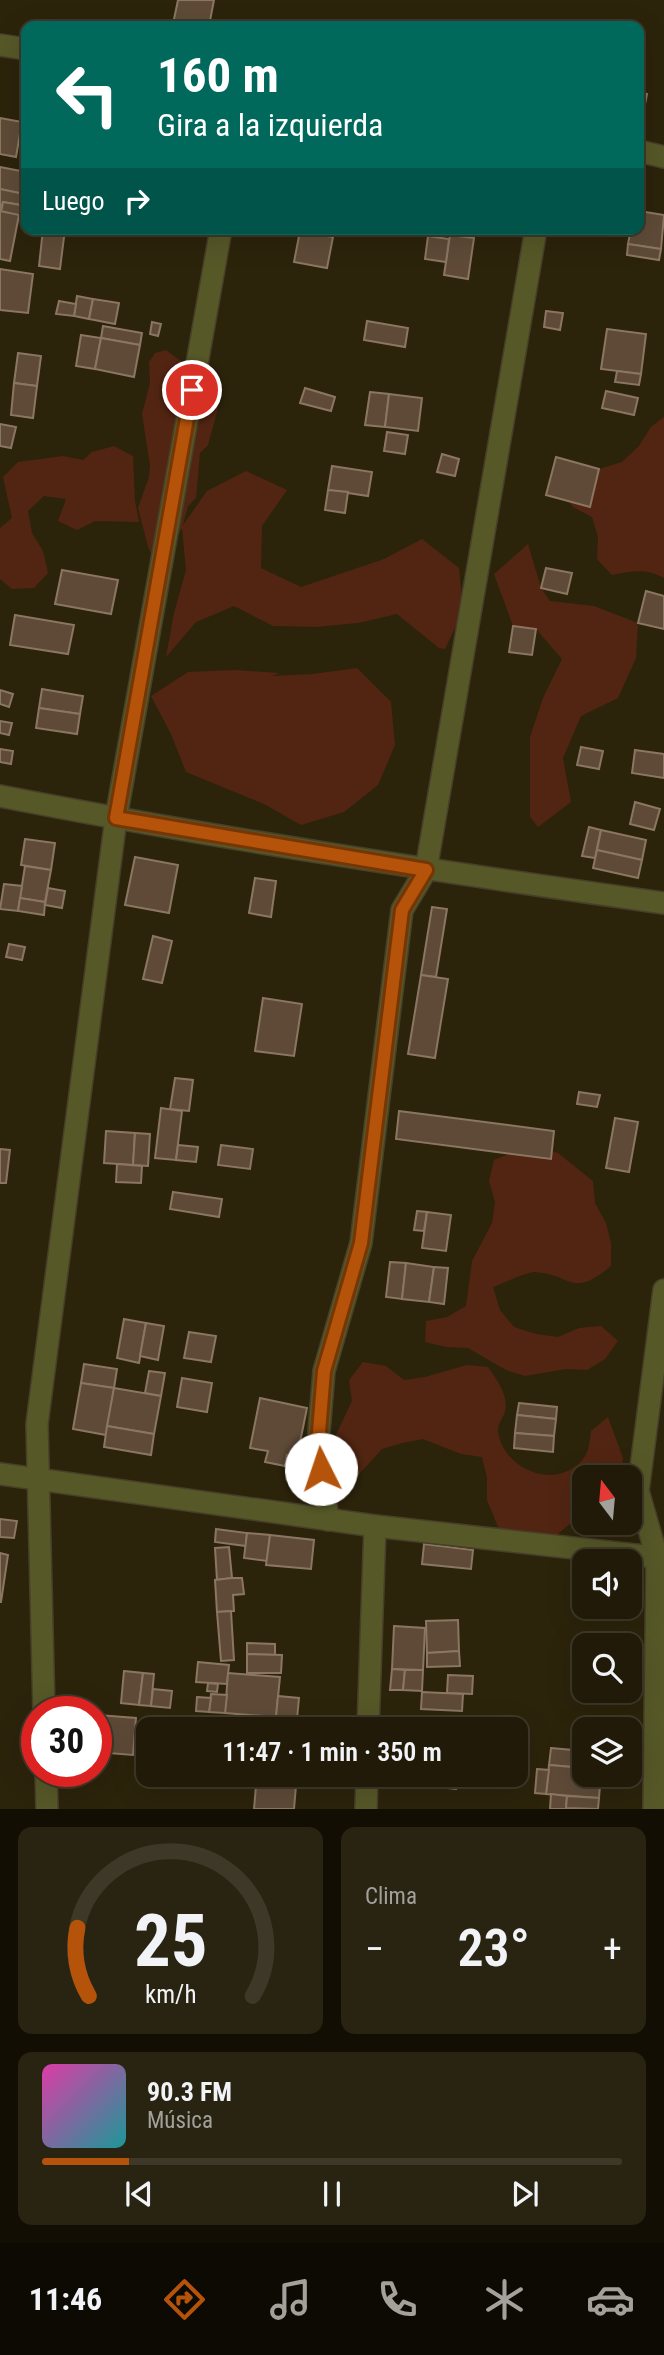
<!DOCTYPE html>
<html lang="es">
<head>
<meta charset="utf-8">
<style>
	:root { --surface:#211a08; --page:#292312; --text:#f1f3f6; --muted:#a2a19c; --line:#3e3829; --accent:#b45309 }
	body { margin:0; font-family:"Roboto Condensed",sans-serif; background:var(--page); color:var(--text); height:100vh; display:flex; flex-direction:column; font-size:26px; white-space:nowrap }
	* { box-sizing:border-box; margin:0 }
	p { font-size:23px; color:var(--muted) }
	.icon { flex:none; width:38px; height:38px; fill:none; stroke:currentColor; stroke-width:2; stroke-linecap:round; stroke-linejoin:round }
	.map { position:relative; height:1809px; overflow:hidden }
	.drawer { display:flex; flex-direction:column; gap:18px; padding:18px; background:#120e04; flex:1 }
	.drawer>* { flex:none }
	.top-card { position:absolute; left:21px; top:21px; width:623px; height:214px; border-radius:14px; box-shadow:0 7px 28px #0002,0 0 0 2px var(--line); background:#00695c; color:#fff; overflow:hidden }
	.needle { width:46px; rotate:344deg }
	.tools { position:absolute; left:572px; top:1465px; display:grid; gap:14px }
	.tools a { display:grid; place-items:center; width:70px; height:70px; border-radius:14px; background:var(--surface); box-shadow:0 7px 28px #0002,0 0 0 2px var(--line); font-size:35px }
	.speed { position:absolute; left:21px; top:1696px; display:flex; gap:14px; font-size:35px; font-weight:700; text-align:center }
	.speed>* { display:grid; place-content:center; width:91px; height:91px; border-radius:50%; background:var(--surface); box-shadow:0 7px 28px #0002,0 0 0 2px var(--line); line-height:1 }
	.speed .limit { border:10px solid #d22; background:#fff; color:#111 }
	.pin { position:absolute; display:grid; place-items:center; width:60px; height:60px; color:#fff; margin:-30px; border:4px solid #fff; border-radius:50%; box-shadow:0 2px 7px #0007 }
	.me { position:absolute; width:77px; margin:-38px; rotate:356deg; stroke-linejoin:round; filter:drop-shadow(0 0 5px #0008) }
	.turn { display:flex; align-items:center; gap:24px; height:147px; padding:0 21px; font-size:32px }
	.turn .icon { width:91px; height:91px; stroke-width:2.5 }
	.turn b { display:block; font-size:49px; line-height:60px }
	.then { display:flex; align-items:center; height:66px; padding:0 21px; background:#0003; gap:14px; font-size:26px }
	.big { font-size:52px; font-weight:600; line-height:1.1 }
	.drawer .tile { flex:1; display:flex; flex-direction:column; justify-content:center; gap:10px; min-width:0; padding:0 24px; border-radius:14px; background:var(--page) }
	.drawer .dial { align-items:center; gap:0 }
	.dial svg { height:182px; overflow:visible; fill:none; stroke:var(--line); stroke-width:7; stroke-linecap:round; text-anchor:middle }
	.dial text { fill:var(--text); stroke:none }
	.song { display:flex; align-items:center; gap:21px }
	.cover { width:84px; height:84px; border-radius:10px; background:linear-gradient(135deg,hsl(320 70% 55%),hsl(180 70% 35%)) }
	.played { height:7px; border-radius:4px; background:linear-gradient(90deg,var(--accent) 15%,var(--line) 15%) }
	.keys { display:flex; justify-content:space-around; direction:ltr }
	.heat { display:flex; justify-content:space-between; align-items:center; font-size:38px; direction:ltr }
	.drawer .tiles { flex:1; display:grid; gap:18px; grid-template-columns:1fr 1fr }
	.tile:last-child { grid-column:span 2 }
	.trip { position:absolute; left:136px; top:1717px; width:392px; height:70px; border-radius:14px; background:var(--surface); box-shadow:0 7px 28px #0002,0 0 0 2px var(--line); font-weight:600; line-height:70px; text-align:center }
	.tabs { display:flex; height:112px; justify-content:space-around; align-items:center; background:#0d0a03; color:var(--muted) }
	.tabs .icon { width:49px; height:49px }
	.tabs .active { color:var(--accent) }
	.tabs b { font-size:32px; color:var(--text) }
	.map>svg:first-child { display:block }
	.green { fill:#522512 }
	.building { fill:#5e4a37; stroke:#8b7661; stroke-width:2 }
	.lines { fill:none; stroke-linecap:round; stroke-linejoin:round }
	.minor-casing { stroke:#483f29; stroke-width:24 }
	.minor { stroke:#565828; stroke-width:21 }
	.route-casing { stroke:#753606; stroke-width:18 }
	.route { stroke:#b45309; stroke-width:12 }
</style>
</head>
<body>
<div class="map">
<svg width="664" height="1809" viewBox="0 0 664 1809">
	<rect width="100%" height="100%" fill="#2c230b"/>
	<!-- green -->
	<g class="green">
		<path d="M166,350L193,370L203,374L214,369L218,380L217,412L208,445L200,453L196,498L188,506L183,525L207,491L246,471L287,490L262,526L261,568L301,587L384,559L422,539L459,568L463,611L445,649L439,648L397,614L358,623L315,627L273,626L234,606L196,622L166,657L174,613L186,570L182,528L173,544L174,555C164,557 157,558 149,550L138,508L149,477L150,465L142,414L150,383L149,362L155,353Z"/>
		<path d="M664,417V578C646,568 631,571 612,575L597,559L598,537L592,517L573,507L561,489L580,475L622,462L639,446L651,427Z"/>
		<path d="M114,446L133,456L135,501L139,522L95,521L77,530L58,521L66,499L44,496L28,511L32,533L43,551L48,573L34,588L12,589L0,579V528L12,518L3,477L18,462L63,456L83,460L92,452Z"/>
		<path d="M528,544L541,588L550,601L594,606L638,623L636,658L618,698L581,716L563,758L571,802L538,827L530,817V737L543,698L562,659L536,629L513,626L494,574Z"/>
		<path d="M357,668L391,702L395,745L378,785L344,812L301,825L264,804L186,772L171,734L151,696L188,672L234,670L279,673L272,676L313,674Z"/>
		<path d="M536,1148L558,1153L593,1181L595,1203L606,1223L611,1243V1266C571,1299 574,1275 535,1272C526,1272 504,1283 493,1287L500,1310L514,1327L536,1334L558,1337L579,1328L601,1326L618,1341L605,1359L587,1370L566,1369L525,1376L506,1370L468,1348L446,1347L425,1342L426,1321L447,1317L466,1306L472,1261L492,1223L495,1202L489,1181L494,1160L514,1152Z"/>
		<path d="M363,1362L386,1366L404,1380L425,1377L467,1365L488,1367C497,1380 509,1396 505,1412C503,1418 497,1425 498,1432C503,1464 543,1487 573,1468C588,1458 589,1448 591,1431L608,1417L623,1458L621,1477H584V1512L540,1549L503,1539L487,1500V1478L482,1457L461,1454L423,1439L402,1443L382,1449L353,1481H332L325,1461L333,1441L352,1401L349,1380Z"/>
	</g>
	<!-- building -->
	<g class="building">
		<path d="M178,0H214L209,26H185L173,24Z"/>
		<path d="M639,92L647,94L643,114L639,113Z"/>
		<path d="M0,118L22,122L16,157L0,154Z"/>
		<path d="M0,167L26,172L24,194L0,189Z"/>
		<path d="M0,189L24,194L22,205L3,202L0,211Z"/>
		<path d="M3,202L26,206L25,217L1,212Z"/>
		<path d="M0,211L19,215L10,261L0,259Z"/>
		<path d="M639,211L664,215L661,249L628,244L631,229H639Z"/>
		<path d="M43,229H65L60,269L39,266Z"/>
		<path d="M300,231L333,237L327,268L294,262Z"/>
		<path d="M450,235L474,238L468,279L444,275Z"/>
		<path d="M428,236L449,239L446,262L425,259Z"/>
		<path d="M628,244L661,249L659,260L627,255Z"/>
		<path d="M0,269L33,274L28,313L0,310Z"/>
		<path d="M77,296L93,299L89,319L74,316Z"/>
		<path d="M93,299L119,303L115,324L89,319Z"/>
		<path d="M59,301L76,304L74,316L56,314Z"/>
		<path d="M546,311L563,313L560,330L544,327Z"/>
		<path d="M367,321L408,328L405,347L364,340Z"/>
		<path d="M152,322L161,324L158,336L150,334Z"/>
		<path d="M103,326L142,333L140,345L101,338Z"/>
		<path d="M607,329L646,334L641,374L601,369Z"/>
		<path d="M81,335L101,338L95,369L76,366Z"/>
		<path d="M101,338L140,345L134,377L95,369Z"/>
		<path d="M18,353L41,356L37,386L14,383Z"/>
		<path d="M617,371L641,374L639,385L615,382Z"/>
		<path d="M14,383L37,386L33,418L11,415Z"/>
		<path d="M305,388L335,397L331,411L300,403Z"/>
		<path d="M606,391L638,398L634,415L602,408Z"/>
		<path d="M370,392L389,394L385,427L365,425Z"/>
		<path d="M389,394L422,398L418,431L385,427Z"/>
		<path d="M0,424L16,427L11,448L0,446Z"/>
		<path d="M387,432L408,435L405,454L384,451Z"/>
		<path d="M442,454L459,459L455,476L437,472Z"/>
		<path d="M556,457L599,469L590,507L546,495Z"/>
		<path d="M332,466L372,472L368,496L328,490Z"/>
		<path d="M328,490L348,492L345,513L325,510Z"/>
		<path d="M546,568L572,573L567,594L541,588Z"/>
		<path d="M62,570L118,580L111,614L55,604Z"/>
		<path d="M646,591L664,596V629L638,623Z"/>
		<path d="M15,615L74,625L68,654L10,645Z"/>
		<path d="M513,626L536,629L532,655L509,652Z"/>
		<path d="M42,689L83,696L80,714L39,708Z"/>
		<path d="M0,690L13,694L9,707L0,704Z"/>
		<path d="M39,708L80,714L77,734L36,728Z"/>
		<path d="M0,721L12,723L9,735L0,733Z"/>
		<path d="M581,747L603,751L599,769L577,765Z"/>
		<path d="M0,749L13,751L11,764L0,762Z"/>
		<path d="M635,750L664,754V778L632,773Z"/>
		<path d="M635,802L660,809L654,830L630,824Z"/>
		<path d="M589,827L601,830L595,858L582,856Z"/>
		<path d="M601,830L646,840L642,860L597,850Z"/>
		<path d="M25,839L55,843L51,870L21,865Z"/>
		<path d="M597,850L642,860L638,878L593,868Z"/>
		<path d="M135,857L178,865L169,913L125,905Z"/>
		<path d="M25,866L51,870L45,902L20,898Z"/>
		<path d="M255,878L276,881L271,917L249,913Z"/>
		<path d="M4,884L22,886L18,911L0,909Z"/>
		<path d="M48,888L65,891L62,908L45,905Z"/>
		<path d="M20,898L45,902L44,915L18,911Z"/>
		<path d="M432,907L447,909L436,977L421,975Z"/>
		<path d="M153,936L172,941L162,983L143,979Z"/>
		<path d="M9,944L25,947L22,960L6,957Z"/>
		<path d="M421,975L448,979L435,1058L408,1054Z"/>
		<path d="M263,998L302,1004L294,1056L255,1051Z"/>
		<path d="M175,1078L193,1080L189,1111L170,1109Z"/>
		<path d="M579,1092L600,1095L597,1107L577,1104Z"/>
		<path d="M161,1108L182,1111L176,1160L155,1158Z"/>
		<path d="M399,1111L554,1131L551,1159L396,1139Z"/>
		<path d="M615,1118L638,1122L629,1172L606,1168Z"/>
		<path d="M106,1131L135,1133L133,1165L104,1163Z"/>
		<path d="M135,1133L150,1134L148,1166L133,1165Z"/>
		<path d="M178,1145L198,1147L196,1162L176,1160Z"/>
		<path d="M221,1145L253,1149L250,1169L218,1165Z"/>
		<path d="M0,1149L10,1150L6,1183H0Z"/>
		<path d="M117,1164L142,1166L141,1183L116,1182Z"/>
		<path d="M173,1192L222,1199L219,1217L170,1209Z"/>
		<path d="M417,1211L427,1212L424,1231L414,1230Z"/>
		<path d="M427,1212L451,1215L446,1251L422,1248Z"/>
		<path d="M390,1262L406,1263L402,1299L386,1297Z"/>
		<path d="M406,1263L434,1267L429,1302L402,1299Z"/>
		<path d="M434,1267L448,1268L444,1304L429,1302Z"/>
		<path d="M124,1319L146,1323L139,1363L117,1358Z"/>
		<path d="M146,1323L164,1326L158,1360L140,1356Z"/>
		<path d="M189,1332L216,1336L211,1362L184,1358Z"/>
		<path d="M84,1364L117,1369L114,1388L81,1383Z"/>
		<path d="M149,1371L165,1373L161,1396L145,1393Z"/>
		<path d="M182,1378L212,1383L207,1412L177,1407Z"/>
		<path d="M81,1383L114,1388L106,1435L73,1429Z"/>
		<path d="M114,1388L161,1396L154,1434L107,1426Z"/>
		<path d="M260,1398L307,1408L297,1457L287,1455L285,1466L265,1462L268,1451L250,1448Z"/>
		<path d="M519,1403L557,1407L556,1419L517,1415Z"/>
		<path d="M517,1415L556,1419L554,1436L515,1433Z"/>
		<path d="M107,1426L154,1434L151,1455L104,1447Z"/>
		<path d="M515,1433L554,1436L553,1452L514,1448Z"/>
		<path d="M0,1519L17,1521L14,1538L0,1537Z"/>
		<path d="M216,1529L247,1533L246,1546L215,1542Z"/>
		<path d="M247,1533L270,1535L267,1561L244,1558Z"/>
		<path d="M270,1535L314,1540L311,1569L266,1565Z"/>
		<path d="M424,1544L473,1550L471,1569L422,1564Z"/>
		<path d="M229,1547L232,1578L217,1580L215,1548Z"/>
		<path d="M0,1553L8,1555L1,1602H0Z"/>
		<path d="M232,1578H242L244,1594L233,1595L234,1611L217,1612L215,1580Z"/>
		<path d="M231,1611L234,1660L221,1661L217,1612Z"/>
		<path d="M458,1620L459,1651L427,1653L426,1621Z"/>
		<path d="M394,1626L425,1628L423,1670L392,1669Z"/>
		<path d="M247,1643L275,1644V1655L247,1654Z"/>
		<path d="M459,1651L460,1666L427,1667V1653Z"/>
		<path d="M247,1654L282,1655L281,1673H247Z"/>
		<path d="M198,1662L229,1665L227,1684L196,1682Z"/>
		<path d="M392,1669L405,1670L403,1690H390Z"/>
		<path d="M405,1670H423L422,1691L403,1690Z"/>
		<path d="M124,1671L143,1673L139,1705L121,1703Z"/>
		<path d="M143,1673L154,1674L151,1706L139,1705Z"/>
		<path d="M228,1673L280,1677L276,1717L225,1713Z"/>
		<path d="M448,1675L473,1676L472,1694L447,1693Z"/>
		<path d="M208,1683L218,1684L217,1692L207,1691Z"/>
		<path d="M153,1689L172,1691L170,1708L151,1706Z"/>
		<path d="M422,1692L463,1694L462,1711L421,1709Z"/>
		<path d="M211,1694L227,1695L225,1713L209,1712Z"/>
		<path d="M278,1696L299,1698L297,1719L276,1717Z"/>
		<path d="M197,1697L211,1698L209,1712L196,1711Z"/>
		<path d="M98,1715L136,1718L133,1755L96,1752Z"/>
		<path d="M551,1748L584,1751V1768L549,1765Z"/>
		<path d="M549,1765L584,1768V1774H601L599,1798L546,1794Z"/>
		<path d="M537,1769L549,1770L546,1794L535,1793Z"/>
		<path d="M257,1774H297L294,1809H254Z"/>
		<path d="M411,1774H458L456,1789L410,1784Z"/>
		<path d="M551,1794L567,1796L566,1809H550Z"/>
		<path d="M567,1796L599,1798L598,1809L566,1808Z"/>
	</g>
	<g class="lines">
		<!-- minor casing -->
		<g class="minor-casing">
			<g id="minor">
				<path d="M0,45L26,49"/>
				<path d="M639,151L664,157"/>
				<path d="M0,796C220,839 442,872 664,903"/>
				<path d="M0,1474L375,1526L664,1558"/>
				<path d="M328,1520L318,1444L324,1371L361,1243L402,910L426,870L536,229"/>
				<path d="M44,1712L37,1424L116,818L221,229"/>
				<path d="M368,1729L375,1526"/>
				<path d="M46,1771L47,1809"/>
				<path d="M366,1809L367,1774"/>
				<path d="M654,1809L657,1557L638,1491L664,1290"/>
			</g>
		</g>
		<!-- minor -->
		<use href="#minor" class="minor"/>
	</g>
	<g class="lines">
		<!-- route casing -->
		<g class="route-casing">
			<path id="route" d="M192,390L116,818L426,870L402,910L361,1243L324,1371L318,1444L321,1469"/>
		</g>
		<!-- route -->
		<use href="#route" class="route"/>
	</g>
</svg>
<div class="tools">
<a><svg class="needle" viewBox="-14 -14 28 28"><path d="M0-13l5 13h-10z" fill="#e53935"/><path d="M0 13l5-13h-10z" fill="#a2a19c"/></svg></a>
<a><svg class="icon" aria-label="sound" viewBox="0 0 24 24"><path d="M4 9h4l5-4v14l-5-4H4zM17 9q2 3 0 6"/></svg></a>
<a><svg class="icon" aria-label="search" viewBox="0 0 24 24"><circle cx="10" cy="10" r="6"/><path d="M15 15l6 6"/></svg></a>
<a><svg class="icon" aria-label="layers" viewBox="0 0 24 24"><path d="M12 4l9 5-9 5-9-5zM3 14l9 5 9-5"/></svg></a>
</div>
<div class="speed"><div class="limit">30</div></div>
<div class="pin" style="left:192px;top:390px;background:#d93025"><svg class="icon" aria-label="arrive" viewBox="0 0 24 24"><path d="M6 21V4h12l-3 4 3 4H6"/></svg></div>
<svg class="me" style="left:321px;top:1469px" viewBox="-20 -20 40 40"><circle r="19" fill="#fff"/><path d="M0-13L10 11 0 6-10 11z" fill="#b45309"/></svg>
<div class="trip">11:47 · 1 min · 350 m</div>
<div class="top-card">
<div class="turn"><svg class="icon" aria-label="left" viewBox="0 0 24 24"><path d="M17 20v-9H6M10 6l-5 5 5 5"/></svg><div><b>160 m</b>Gira a la izquierda</div></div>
<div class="then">Luego<svg class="icon" aria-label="right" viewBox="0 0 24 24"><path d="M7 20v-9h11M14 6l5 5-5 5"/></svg></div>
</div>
</div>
<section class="drawer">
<div class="tiles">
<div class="tile dial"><svg viewBox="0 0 100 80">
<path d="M14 69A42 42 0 1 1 86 69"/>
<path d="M14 69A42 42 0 0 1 9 39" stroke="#b45309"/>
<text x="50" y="56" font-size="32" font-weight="700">25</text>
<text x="50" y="72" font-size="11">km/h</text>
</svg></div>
<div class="tile"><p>Clima</p>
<div class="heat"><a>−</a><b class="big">23°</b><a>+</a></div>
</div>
<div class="tile">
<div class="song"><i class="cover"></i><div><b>90.3 FM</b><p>Música</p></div></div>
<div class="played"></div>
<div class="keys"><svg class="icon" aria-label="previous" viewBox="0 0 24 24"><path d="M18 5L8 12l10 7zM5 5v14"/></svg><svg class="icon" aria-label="pause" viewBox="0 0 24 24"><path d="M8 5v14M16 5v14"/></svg><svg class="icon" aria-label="next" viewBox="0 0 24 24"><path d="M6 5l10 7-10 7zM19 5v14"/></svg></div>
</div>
</div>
</section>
<nav class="tabs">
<b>11:46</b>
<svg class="icon active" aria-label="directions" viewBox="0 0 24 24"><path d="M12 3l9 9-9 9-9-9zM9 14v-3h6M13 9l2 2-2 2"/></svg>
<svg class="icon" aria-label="music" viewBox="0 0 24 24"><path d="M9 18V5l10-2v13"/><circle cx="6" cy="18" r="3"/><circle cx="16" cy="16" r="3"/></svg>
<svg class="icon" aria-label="phone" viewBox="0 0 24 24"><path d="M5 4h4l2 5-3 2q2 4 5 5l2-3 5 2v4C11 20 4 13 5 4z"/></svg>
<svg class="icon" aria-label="climate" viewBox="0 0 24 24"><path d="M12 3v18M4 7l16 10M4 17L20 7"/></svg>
<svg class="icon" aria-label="car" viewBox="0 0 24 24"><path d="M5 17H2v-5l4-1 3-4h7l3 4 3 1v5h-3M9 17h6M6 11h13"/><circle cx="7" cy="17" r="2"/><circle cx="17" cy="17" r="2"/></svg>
</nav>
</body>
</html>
